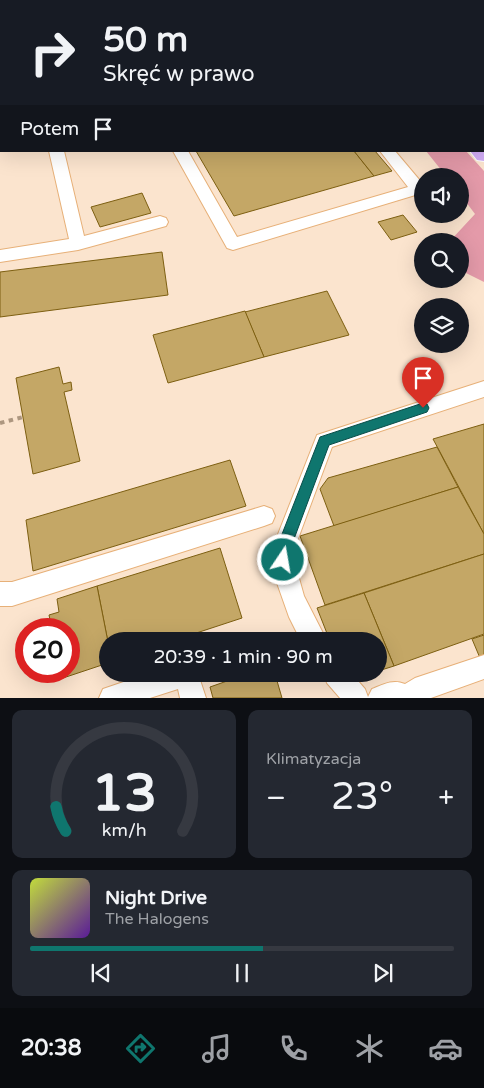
<!DOCTYPE html>
<html lang="pl">
<head>
<meta charset="utf-8">
<style>
	:root { --surface:#171b24; --page:#242831; --text:#f1f3f6; --muted:#9ea1a6; --line:#363941; --accent:#0f766e }
	body { margin:0; font-family:"Varela Round",sans-serif; background:var(--page); color:var(--text); height:100vh; display:flex; flex-direction:column; font-size:19px; white-space:nowrap }
	* { box-sizing:border-box; margin:0 }
	p { font-size:16px; color:var(--muted) }
	.icon { flex:none; width:28px; height:28px; fill:none; stroke:currentColor; stroke-width:2; stroke-linecap:round; stroke-linejoin:round }
	.map { position:relative; height:698px; overflow:hidden }
	.side { display:flex; flex-direction:column; gap:12px; padding:12px; background:#0d0f14; flex:1 }
	.side>* { flex:none }
	.banner { position:absolute; left:0px; top:0px; width:485px; height:152px; box-shadow:0 5px 20px #0002; background:#171b24; color:var(--text); overflow:hidden }
	.buttons { position:absolute; left:414px; top:168px; display:grid; gap:10px }
	.buttons a { display:grid; place-items:center; width:55px; height:55px; border-radius:50%; background:var(--surface); box-shadow:0 5px 20px #0002; font-size:25px }
	.speed { position:absolute; left:15px; top:618px; display:flex; gap:10px; font-size:25px; font-weight:700; text-align:center }
	.speed>* { display:grid; place-content:center; width:65px; height:65px; border-radius:50%; background:var(--surface); box-shadow:0 5px 20px #0002; line-height:1 }
	.speed .limit { border:8px solid #d22; background:#fff; color:#111 }
	.pin { position:absolute; display:grid; place-items:center; width:42px; height:42px; color:#fff; margin:-51px -21px; border-radius:50% 50% 50% 0; rotate:-45deg; box-shadow:0 0 5px #0007 }
	.pin .icon { rotate:45deg }
	.me { position:absolute; width:55px; margin:-28px; rotate:12deg; stroke-linejoin:round; filter:drop-shadow(0 0 4px #0008) }
	.turn { display:flex; align-items:center; gap:18px; height:105px; padding:0 20px; font-size:22px }
	.turn .icon { width:65px; height:65px; stroke-width:2.5 }
	.turn b { display:block; font-size:35px; line-height:42px }
	.then { display:flex; align-items:center; height:48px; padding:0 20px; background:#0003; gap:10px; font-size:19px }
	.big { font-size:38px; font-weight:600; line-height:1.1 }
	.side .tile { flex:1; display:flex; flex-direction:column; justify-content:center; gap:8px; min-width:0; padding:0 18px; border-radius:10px; background:var(--page) }
	.side .dial { align-items:center; gap:0 }
	.dial svg { height:130px; overflow:visible; fill:none; stroke:var(--line); stroke-width:7; stroke-linecap:round; text-anchor:middle }
	.dial text { fill:var(--text); stroke:none }
	.song { display:flex; align-items:center; gap:15px }
	.cover { width:60px; height:60px; border-radius:8px; background:linear-gradient(135deg,hsl(70 70% 55%),hsl(270 70% 35%)) }
	.played { height:5px; border-radius:2px; background:linear-gradient(90deg,var(--accent) 55%,var(--line) 55%) }
	.keys { display:flex; justify-content:space-around; direction:ltr }
	.heat { display:flex; justify-content:space-between; align-items:center; font-size:28px; direction:ltr }
	.side .tiles { flex:1; display:grid; gap:12px; grid-template-columns:1fr 1fr }
	.tile:last-child { grid-column:span 2 }
	.trip { position:absolute; left:99px; top:632px; width:288px; height:50px; border-radius:25px; background:var(--surface); box-shadow:0 5px 20px #0002; font-weight:600; line-height:50px; text-align:center }
	.tab-bar { display:flex; height:80px; justify-content:space-around; align-items:center; background:#090b0e; color:var(--muted) }
	.tab-bar .icon { width:35px; height:35px }
	.tab-bar .active { color:var(--accent) }
	.tab-bar b { font-size:22px; color:var(--text) }
	.map>svg:first-child { display:block }
	.forest { fill:#e49aa9 }
	.building { fill:#c4a766; stroke:#7d5f11 }
	.lines { fill:none; stroke-linecap:round; stroke-linejoin:round }
	.minor-casing { stroke:#e7b078; stroke-width:2 }
	.major-casing { stroke:#fff; stroke-width:2 }
	.path { stroke:#ad9780; stroke-width:4; stroke-dasharray:4.5 4.5; stroke-linecap:butt }
	.minor { fill:#fff; fill-rule:evenodd }
	.major { fill:#d1acf5; fill-rule:evenodd }
	.route { fill:#0f766e; stroke:#0a4d48 }
</style>
</head>
<body>
<div class="map">
<svg width="484" height="698" viewBox="0 0 484 698">
	<rect width="100%" height="100%" fill="#fbe4ce"/>
	<!-- forest -->
	<path class="forest" d="M426,151H466L484,171V282L460,270V241H450L475,214L460,194V176H446Z"/>
	<!-- building -->
	<g class="building">
		<path d="M196,151H354L374,176L234,216Z"/>
		<path d="M354,151H375L392,171L374,176Z"/>
		<path d="M142,193L151,213L100,227L91,207Z"/>
		<path d="M403,215L417,232L391,240L378,222Z"/>
		<path d="M162,252L168,295L0,317V272Z"/>
		<path d="M327,291L349,335L264,357L245,312Z"/>
		<path d="M245,311L264,357L168,383L153,335Z"/>
		<path d="M59,367L63,384L71,382L72,390L64,392L80,461L33,474L16,378Z"/>
		<path d="M484,424V534L433,439Z"/>
		<path d="M437,447L458,487L334,526L320,489L328,478Z"/>
		<path d="M230,460L246,506L33,571L26,520Z"/>
		<path d="M458,487L484,534V554L325,605L300,536Z"/>
		<path d="M220,548L242,618L172,641L108,642L97,586Z"/>
		<path d="M484,554V634L394,666L364,593Z"/>
		<path d="M97,586L108,642V663L60,679L59,671H69V629H52L49,615L59,612L57,599Z"/>
		<path d="M364,593L394,666L378,671V641H330L317,608Z"/>
		<path d="M484,635V656L480,658L472,639Z"/>
		<path d="M247,674H275L282,698H213L210,687Z"/>
	</g>
	<g class="lines">
		<!-- minor casing -->
		<g class="minor-casing">
			<g id="minor">
				<rect x="37" y="0" width="12" height="1"/>
				<path d="M134,0H146L147,1H135Z"/>
				<rect x="0" y="7" width="1" height="8"/>
				<rect x="0" y="115" width="1" height="8"/>
				<path d="M49,151H64L84,236L160,216L166,218L168,222L166,226L78,250L0,262V250L69,239Z"/>
				<path d="M173,151H188L237,237L408,187L380,151H395L422,183V193L233,250L227,248Z"/>
				<path d="M484,381V397L332,447L295,547L297,571L304,596L327,641H301L289,617L277,583L273,547L317,435Z"/>
				<path d="M264,506L272,509L275,516L272,523L264,526L12,606H0V582H12Z"/>
				<path d="M484,655V679L431,698H340L327,683L324,674H352L365,689L368,697L372,689C384,684 393,679 405,684L415,678Z"/>
				<path d="M147,674H198L206,698H180L178,689L150,698H99L103,689Z"/>
			</g>
		</g>
		<!-- major casing -->
		<g class="major-casing">
			<g id="major">
				<path d="M330,0H346L347,1H331Z"/>
				<path d="M484,146V161L477,160L470,151H484Z"/>
			</g>
		</g>
		<!-- path -->
		<path class="path" d="M0,423L23,417"/>
		<!-- minor -->
		<use href="#minor" class="minor"/>
		<!-- major -->
		<use href="#major" class="major"/>
	</g>
	<!-- route -->
	<path class="route" d="M423,403L427,404L429,408L427,412L329,445L291,547L288,565L283,567L278,565L276,560L277,547L320,437Z"/>
</svg>
<div class="buttons">
<a><svg class="icon" aria-label="sound" viewBox="0 0 24 24"><path d="M4 9h4l5-4v14l-5-4H4zM17 9q2 3 0 6"/></svg></a>
<a><svg class="icon" aria-label="search" viewBox="0 0 24 24"><circle cx="10" cy="10" r="6"/><path d="M15 15l6 6"/></svg></a>
<a><svg class="icon" aria-label="layers" viewBox="0 0 24 24"><path d="M12 4l9 5-9 5-9-5zM3 14l9 5 9-5"/></svg></a>
</div>
<div class="speed"><div class="limit">20</div></div>
<div class="pin" style="left:423px;top:408px;background:#d93025"><svg class="icon" aria-label="arrive" viewBox="0 0 24 24"><path d="M6 21V4h12l-3 4 3 4H6"/></svg></div>
<svg class="me" style="left:283px;top:560px" viewBox="-20 -20 40 40"><circle r="17" fill="#0f766e" stroke="#fff" stroke-width="3"/><path d="M0-11L8 9 0 5-8 9z" fill="#fff"/></svg>
<div class="trip">20:39 · 1 min · 90 m</div>
<div class="banner">
<div class="turn"><svg class="icon" aria-label="right" viewBox="0 0 24 24"><path d="M7 20v-9h11M14 6l5 5-5 5"/></svg><div><b>50 m</b>Skręć w prawo</div></div>
<div class="then">Potem<svg class="icon" aria-label="arrive" viewBox="0 0 24 24"><path d="M6 21V4h12l-3 4 3 4H6"/></svg></div>
</div>
</div>
<section class="side">
<div class="tiles">
<div class="tile dial"><svg viewBox="0 0 100 80">
<path d="M14 69A42 42 0 1 1 86 69"/>
<path d="M14 69A42 42 0 0 1 8 54" stroke="#0f766e"/>
<text x="50" y="56" font-size="32" font-weight="700">13</text>
<text x="50" y="72" font-size="11">km/h</text>
</svg></div>
<div class="tile"><p>Klimatyzacja</p>
<div class="heat"><a>−</a><b class="big">23°</b><a>+</a></div>
</div>
<div class="tile">
<div class="song"><i class="cover"></i><div><b>Night Drive</b><p>The Halogens</p></div></div>
<div class="played"></div>
<div class="keys"><svg class="icon" aria-label="previous" viewBox="0 0 24 24"><path d="M18 5L8 12l10 7zM5 5v14"/></svg><svg class="icon" aria-label="pause" viewBox="0 0 24 24"><path d="M8 5v14M16 5v14"/></svg><svg class="icon" aria-label="next" viewBox="0 0 24 24"><path d="M6 5l10 7-10 7zM19 5v14"/></svg></div>
</div>
</div>
</section>
<nav class="tab-bar">
<b>20:38</b>
<svg class="icon active" aria-label="directions" viewBox="0 0 24 24"><path d="M12 3l9 9-9 9-9-9zM9 14v-3h6M13 9l2 2-2 2"/></svg>
<svg class="icon" aria-label="music" viewBox="0 0 24 24"><path d="M9 18V5l10-2v13"/><circle cx="6" cy="18" r="3"/><circle cx="16" cy="16" r="3"/></svg>
<svg class="icon" aria-label="phone" viewBox="0 0 24 24"><path d="M5 4h4l2 5-3 2q2 4 5 5l2-3 5 2v4C11 20 4 13 5 4z"/></svg>
<svg class="icon" aria-label="climate" viewBox="0 0 24 24"><path d="M12 3v18M4 7l16 10M4 17L20 7"/></svg>
<svg class="icon" aria-label="car" viewBox="0 0 24 24"><path d="M5 17H2v-5l4-1 3-4h7l3 4 3 1v5h-3M9 17h6M6 11h13"/><circle cx="7" cy="17" r="2"/><circle cx="17" cy="17" r="2"/></svg>
</nav>
</body>
</html>
